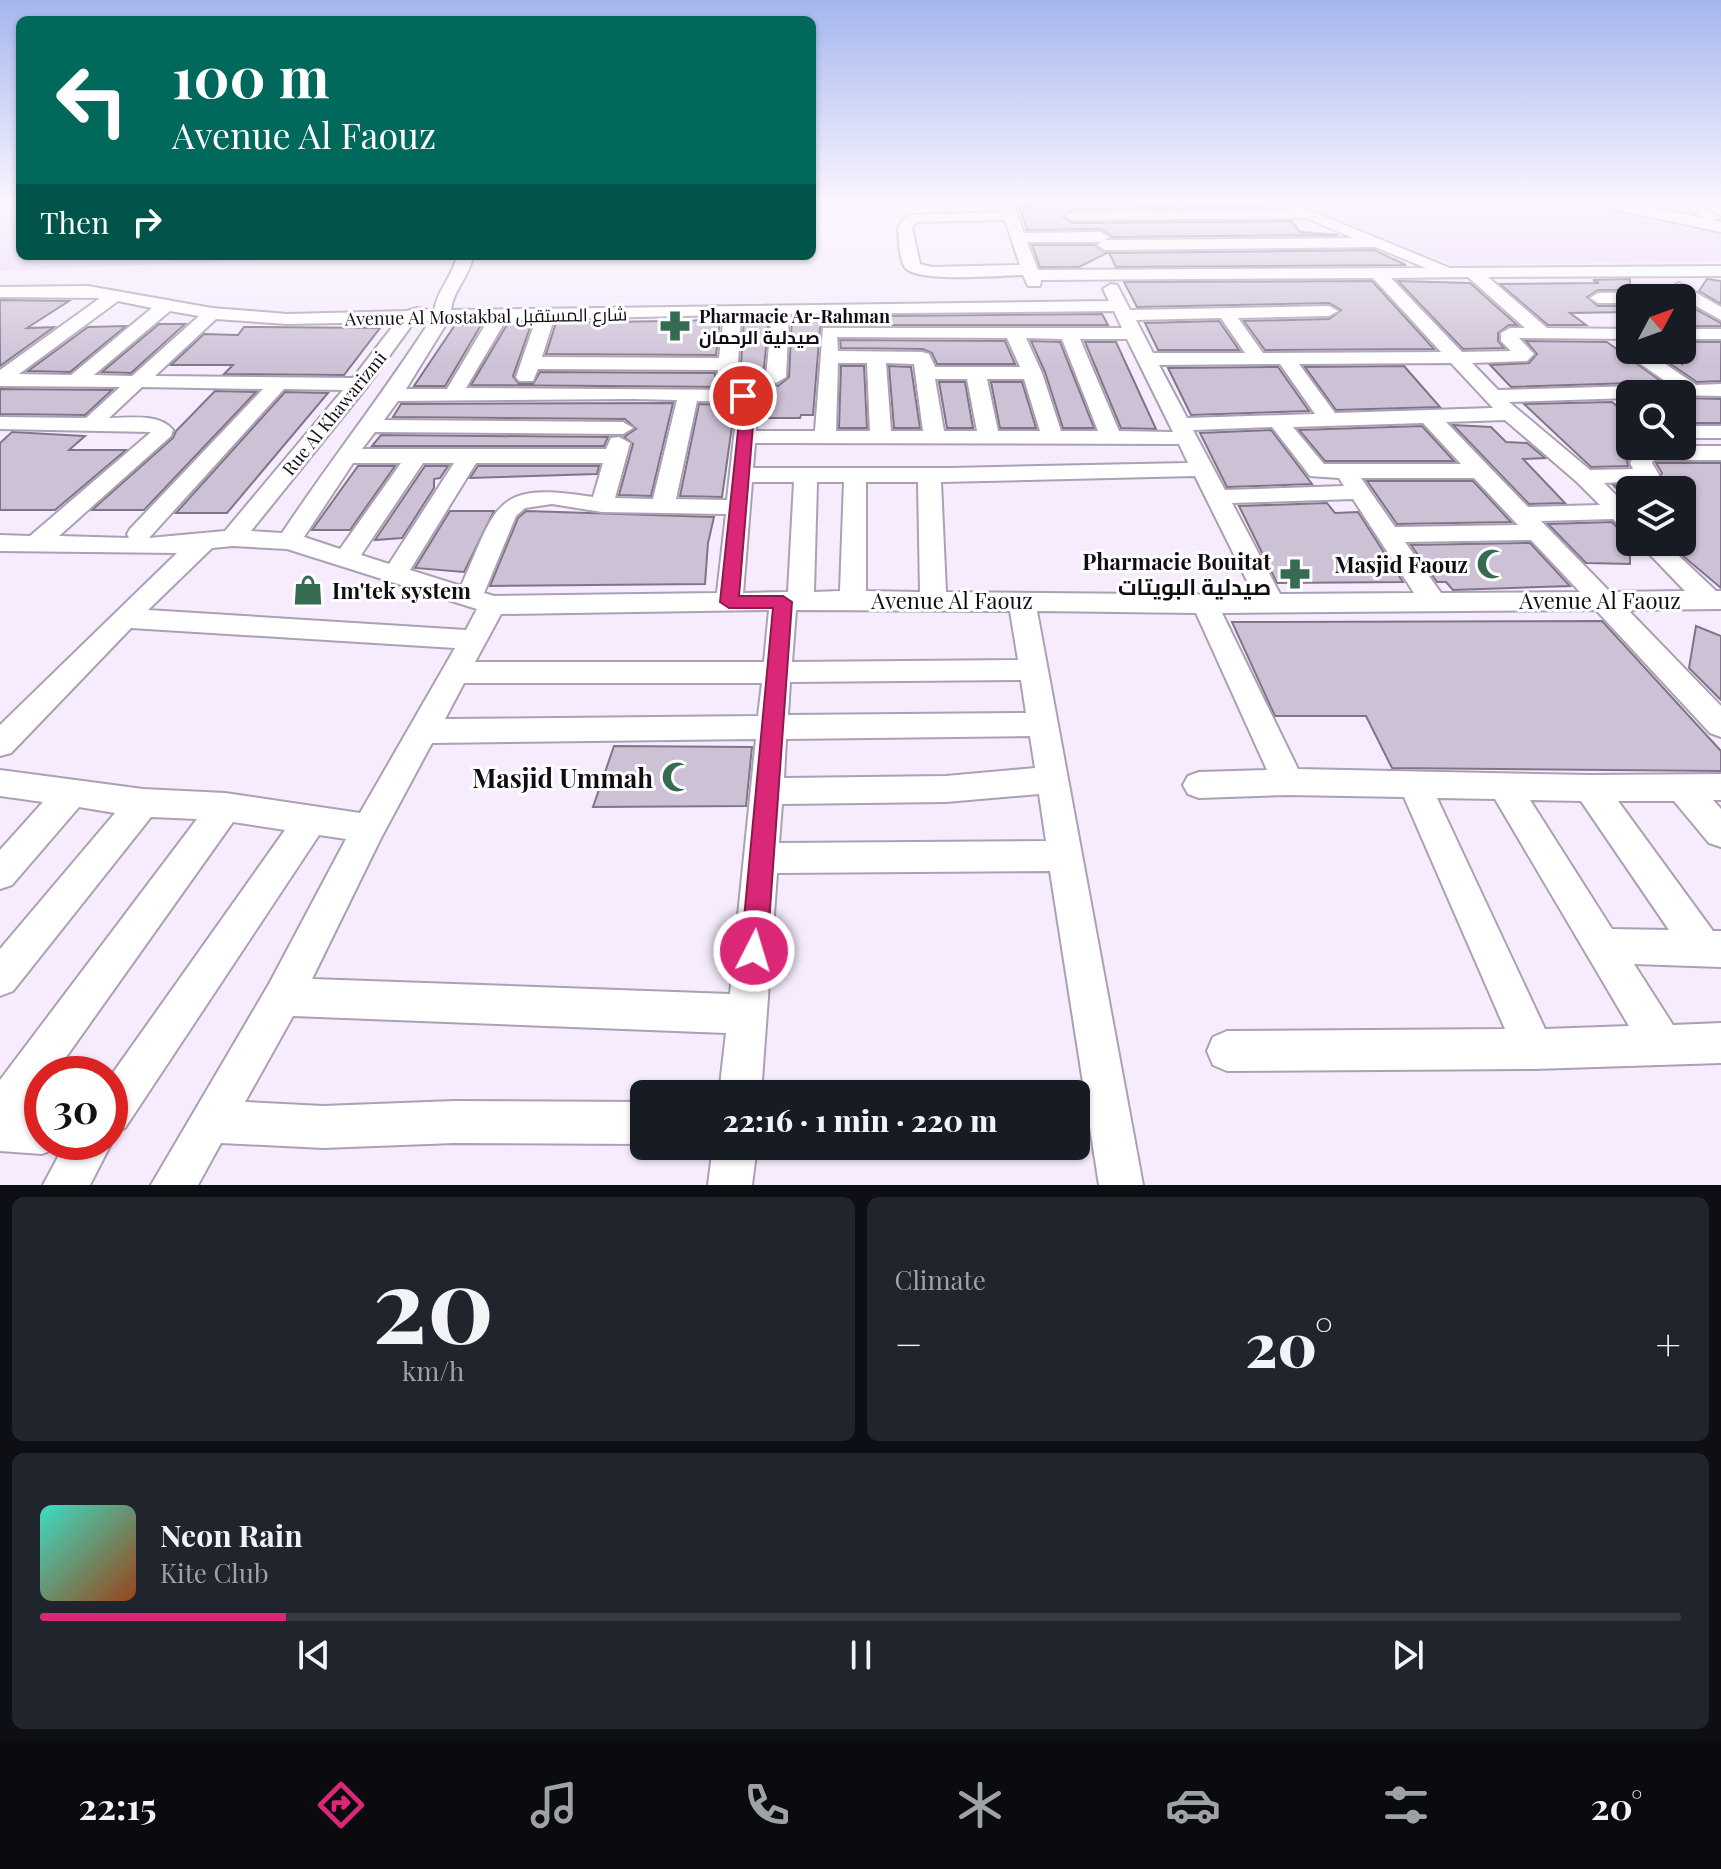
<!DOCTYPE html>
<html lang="en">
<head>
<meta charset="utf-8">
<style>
	:root { --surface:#171b24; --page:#20242c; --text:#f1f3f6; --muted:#9ea1a6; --line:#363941; --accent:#db2777 }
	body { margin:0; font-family:"Playfair Display",Cairo,serif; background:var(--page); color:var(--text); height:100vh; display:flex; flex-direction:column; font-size:30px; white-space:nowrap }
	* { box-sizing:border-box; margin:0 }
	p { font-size:26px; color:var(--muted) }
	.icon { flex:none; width:44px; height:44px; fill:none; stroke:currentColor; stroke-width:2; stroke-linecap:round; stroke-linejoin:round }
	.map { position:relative; height:1185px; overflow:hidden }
	.drawer { display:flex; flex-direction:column; gap:12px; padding:12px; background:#0d0f14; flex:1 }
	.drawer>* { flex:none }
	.guide { position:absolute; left:16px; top:16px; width:800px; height:244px; border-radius:12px; box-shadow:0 2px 6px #0004; background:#00695c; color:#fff; overflow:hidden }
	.needle { width:52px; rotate:49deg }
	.controls { position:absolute; left:1616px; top:284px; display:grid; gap:16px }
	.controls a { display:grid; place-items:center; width:80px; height:80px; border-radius:12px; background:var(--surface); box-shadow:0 2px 6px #0004; font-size:40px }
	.speed { position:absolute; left:24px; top:1056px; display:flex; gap:16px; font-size:40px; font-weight:700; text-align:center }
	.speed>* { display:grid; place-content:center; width:104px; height:104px; border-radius:50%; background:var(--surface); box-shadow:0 2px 6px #0004; line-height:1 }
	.speed .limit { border:12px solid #d22; background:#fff; color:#111 }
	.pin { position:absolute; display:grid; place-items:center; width:68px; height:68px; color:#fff; margin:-34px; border:4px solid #fff; border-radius:50%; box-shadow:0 2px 8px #0007 }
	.me { position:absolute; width:88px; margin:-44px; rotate:5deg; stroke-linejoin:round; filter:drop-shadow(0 0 6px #0008) }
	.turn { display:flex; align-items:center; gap:28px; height:168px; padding:0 24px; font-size:36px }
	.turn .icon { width:104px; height:104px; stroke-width:2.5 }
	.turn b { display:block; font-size:56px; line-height:68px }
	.then { display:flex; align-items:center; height:76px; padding:0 24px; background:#0003; gap:16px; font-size:30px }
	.big { font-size:60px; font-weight:800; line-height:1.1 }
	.drawer .widget { flex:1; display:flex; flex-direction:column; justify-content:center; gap:12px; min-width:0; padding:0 28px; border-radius:12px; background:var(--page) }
	.drawer .dial { align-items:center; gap:0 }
	.dial b { font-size:104px; line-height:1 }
	.song { display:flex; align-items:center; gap:24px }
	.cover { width:96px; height:96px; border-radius:12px; background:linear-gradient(135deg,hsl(170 70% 55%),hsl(20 70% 35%)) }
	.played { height:8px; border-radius:4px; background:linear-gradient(90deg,var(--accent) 15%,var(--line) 15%) }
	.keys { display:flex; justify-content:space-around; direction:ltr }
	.heat { display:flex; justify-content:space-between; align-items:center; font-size:44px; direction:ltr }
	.drawer .tiles { flex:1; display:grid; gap:12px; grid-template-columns:1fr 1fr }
	.widget:last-child { grid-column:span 2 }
	.trip { position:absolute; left:630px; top:1080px; width:460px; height:80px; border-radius:12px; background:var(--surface); box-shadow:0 2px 6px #0004; font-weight:800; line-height:80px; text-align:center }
	.tabs { display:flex; height:128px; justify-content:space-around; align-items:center; background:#090b0e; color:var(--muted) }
	.tabs .icon { width:56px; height:56px }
	.tabs .selected { color:var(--accent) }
	.tabs b { font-size:36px; color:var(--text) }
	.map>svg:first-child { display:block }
	.green { fill:#edd9fb }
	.building { fill:#cdc1d5; stroke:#807588; stroke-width:2 }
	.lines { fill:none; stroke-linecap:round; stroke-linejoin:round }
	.minor-casing { stroke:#aca0b4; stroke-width:4 }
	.major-casing { stroke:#aca0b4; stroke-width:4 }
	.minor { fill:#fff; fill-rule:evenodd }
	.major { fill:#fff; fill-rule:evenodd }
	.route { fill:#db2777; stroke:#8e194d; stroke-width:2 }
	.labels { text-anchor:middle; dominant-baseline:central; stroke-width:6; stroke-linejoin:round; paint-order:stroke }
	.far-street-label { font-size:18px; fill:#110d14; stroke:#fefefe }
	.far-poi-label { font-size:18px; font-weight:bold; fill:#110d14; stroke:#fefefe; text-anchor:start }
	.poi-label { font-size:22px; font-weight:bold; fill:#110d14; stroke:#fefefe; text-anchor:end }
	.street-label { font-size:22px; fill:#110d14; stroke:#fefefe }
	.near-poi-label { font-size:26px; font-weight:bold; fill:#110d14; stroke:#fefefe; text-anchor:end }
</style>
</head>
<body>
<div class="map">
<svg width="1721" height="1185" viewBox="0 0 1721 1185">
	<rect width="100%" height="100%" fill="#f6ecfd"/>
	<!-- green -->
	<g class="green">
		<path d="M0,203H20V256H351L0,271Z"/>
		<path d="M1296,203H1589L1721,231V261L1453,265Z"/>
	</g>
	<!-- building -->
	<g class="building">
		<path d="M1031,203H1249L1263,207L1073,209L1063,217L1073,223L1291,221L1300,232L1338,235L1112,237L1101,229L1027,230L1019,206H1033Z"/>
		<path d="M1032,245H1094L1107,253L1079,267H1040Z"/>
		<path d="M1374,250L1406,265L1116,267L1109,253Z"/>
		<path d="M1630,279V290H1598L1587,297L1598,306H1630V312L1570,313L1586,325H1548L1500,284L1599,283L1593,280Z"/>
		<path d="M1707,279L1721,281V304L1699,291Z"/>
		<path d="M1372,281L1434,349L1265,350L1244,321L1329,319L1341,310L1329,303L1137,307L1124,282Z"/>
		<path d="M1398,281L1470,283L1517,325H1509L1498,333V341L1504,348L1463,349Z"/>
		<path d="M0,300L69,301L27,328L54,327L0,366Z"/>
		<path d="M1682,305H1688L1721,323V326H1682Z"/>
		<path d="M1102,314L1108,325H823L820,328L813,415H801L800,418H760L761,401L752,390L730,387L740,379L744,319L769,318L763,377L778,386L789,377L792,317Z"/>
		<path d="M720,320L716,355L546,354L556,323Z"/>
		<path d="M1219,321L1239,350H1158L1145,323Z"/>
		<path d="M532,322L513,376L519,384H533L540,372L715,373V382L724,387L471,385L508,323Z"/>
		<path d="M159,324H185L131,373L102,372Z"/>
		<path d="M455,325H481L445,386H414Z"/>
		<path d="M126,326L70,372L28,371L88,327Z"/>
		<path d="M244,327L380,328L344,375L224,374L233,365H171L204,334L238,335Z"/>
		<path d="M840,340L1005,341L1015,364H937L932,353L923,349L841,348Z"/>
		<path d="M1031,341L1060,342L1094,428H1063L1045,372Z"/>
		<path d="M1526,341L1607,342L1662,382L1511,387L1490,365L1529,363L1537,354Z"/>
		<path d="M1085,342H1116L1156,429L1121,428Z"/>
		<path d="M1682,342H1721V381L1697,382L1650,350H1663L1682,364Z"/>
		<path d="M841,366H864L867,428H839Z"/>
		<path d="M889,366L911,367L920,428H894Z"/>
		<path d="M1404,366L1440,407L1336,410L1305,367Z"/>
		<path d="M1278,367L1309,411L1191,415L1168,368Z"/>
		<path d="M939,382H965L973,428H947Z"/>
		<path d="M991,382H1022L1036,428H1000Z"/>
		<path d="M0,389L112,390L85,415L0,414Z"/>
		<path d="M215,391L256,392L144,510H92L173,438L176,431Z"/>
		<path d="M285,392L328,393L227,513H176Z"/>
		<path d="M1682,398L1721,399V423H1682Z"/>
		<path d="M1612,402L1630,416V446H1637L1627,461L1628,466L1591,467L1524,404Z"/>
		<path d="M673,403L651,496L619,495L633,444L624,437L636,429L625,419L393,417L401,404Z"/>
		<path d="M699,404L735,405L722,497L680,496Z"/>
		<path d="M1453,425L1491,427L1506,442L1527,443L1545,458L1523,459L1565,503L1529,504Z"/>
		<path d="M1422,426L1454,461H1325L1299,430Z"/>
		<path d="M1271,430L1312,484L1227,487L1200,433Z"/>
		<path d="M12,432L85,436L69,450H126L55,510H0V443Z"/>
		<path d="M381,435L608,437L604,446H372Z"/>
		<path d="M1656,463H1721V588L1682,555V490H1618L1613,485L1656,483L1662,473Z"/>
		<path d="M358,466H395L350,530H312Z"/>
		<path d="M425,466H448L440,478L434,479V488L402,538L375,540Z"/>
		<path d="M478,466H599L597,474L470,478Z"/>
		<path d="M1367,481H1473L1511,522L1397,524Z"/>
		<path d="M1327,503L1335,513L1358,512L1403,582L1277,583L1239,506Z"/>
		<path d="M450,511H494L464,572L415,568Z"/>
		<path d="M526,511L714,517L708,543L705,584L490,586L518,518Z"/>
		<path d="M1612,522L1620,530L1630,533V564L1586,563L1548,524Z"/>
		<path d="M1530,543L1570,586L1453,590L1446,582H1437L1411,545Z"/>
		<path d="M1602,621L1721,751V771L1392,768L1366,716H1275L1232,622Z"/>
		<path d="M1696,626L1721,636V700L1689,668Z"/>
		<path d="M614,746L752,747L746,806L593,807Z"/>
	</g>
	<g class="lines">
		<!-- minor casing -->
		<g class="minor-casing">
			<g id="minor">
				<path d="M999,203H1013L1024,233L1101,232L1109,237L1105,240L1353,238L1307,218L1073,220L1066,216L1073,212L1288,210L1289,205L1294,204L1450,268L1721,266V276L1488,277L1547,328L1630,329V339L1519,338L1534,354L1527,361L1472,363L1498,390L1671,385L1626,354L1624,350L1630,345V350H1645L1696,385L1721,384V396L1630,394V398L1509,402L1590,470L1633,469L1630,463L1639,448L1647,446H1721V460H1654L1652,463L1659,475L1656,480L1604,483L1630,509V530L1622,528L1613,519L1541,521L1610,592L1685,591L1638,542H1664L1716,591H1721V609L1628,610L1721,706V737L1710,733L1596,610L1222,613L1298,769L1590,775L1721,774V800H1713L1721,809V847L1709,843L1674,801H1618L1713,931H1721V967L1634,964L1673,1025L1721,1023V1063L1534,1069L1227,1071L1213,1065L1207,1051L1213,1037L1227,1031L1505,1029L1404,797L1288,795L1199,798L1188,794L1183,785L1188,776L1199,772L1267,770L1196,613L1037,611L1143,1185H1099L1050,871L777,873L761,1094H719L726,1033L293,1016L245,1102L323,1106L454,1101L644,1102V1144L454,1143L323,1148L221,1143L198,1185H151L269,984L346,839L319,835L125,1128L110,1134V1077L285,830L233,822L54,1074H42V1092L28,1111L42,1112V1142H60L57,1148L42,1154L0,1151V1080L197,819L151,817L13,991L0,996V949L115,813L79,807L12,885L0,889V850L43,802L0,796V770L143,789L225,793L360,813L455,648L131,628L11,753L0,756V725L177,553L0,551V535L30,536L151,432L0,429V417L86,418L120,387L0,386V370L100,298L0,297V287L88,286L212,308L287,314L407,311L417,308L434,311C437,290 453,276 457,256H473C470,276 453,290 451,310L1109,301L1103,289L1111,284L1117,285L1130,310L1329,306L1338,311L1329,316L1238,318L1263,353L1441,352L1373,278L1041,280L1040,286H1028L1023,275C1003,275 913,284 904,266C899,256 899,239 898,228L907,215L1002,212ZM1005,220L1020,265L932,267L920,264L912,228L916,222ZM1027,242H1101L1097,245L1105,250L1375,247L1426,268L1038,270ZM1468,277L1525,328H1510L1501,333V341L1511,351L1462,352L1391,278ZM118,301L152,308L71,375L19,374ZM170,311L199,316L132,376L94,375ZM1114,311L1122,328H823L815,431H756L758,401L750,392L743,390L466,388L506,320L536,319L516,377L519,381H533L538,369L718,370L717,379L727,385L737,379L741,315L772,314L766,377L776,383L786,377L789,314ZM724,315L719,358L542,357L554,319ZM1221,318L1245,353H1153L1136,320ZM216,319L287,324L396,322L353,378L155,376ZM488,320L447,389H406L448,321ZM430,321C383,394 330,461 282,533L251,531L366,388L414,322ZM837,337L1007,338L1020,367H935L929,354L922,352L838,351ZM1026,338L1062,339L1098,431H1061L1042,373ZM1080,339H1127L1173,432L1119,431ZM838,363H867L870,431H836ZM886,363L914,364L923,431H891ZM1451,363L1493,408L1335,413L1299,364ZM1280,364L1315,414L1187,418L1159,365ZM935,379H967L977,431H944ZM987,379H1024L1040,431H998ZM142,387L263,389L130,529L127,534L129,538L59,536L171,436L173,430C159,413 130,418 109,418ZM284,389L343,390L225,531L149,538ZM632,399L677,400L653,499L615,498L630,443L619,437L611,438L606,449H362L375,432L623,434L633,428L623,422L384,420L398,401ZM697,401L738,402L727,500L676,499ZM1505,420L1577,482L1600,505L1528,507L1446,422ZM1423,423L1461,464H1324L1293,427ZM1272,427L1310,476L1339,478L1344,486L1225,490L1193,430ZM755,443L1179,444L1188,463L950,468H753ZM353,463H401L340,549L304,537ZM423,463H454L389,564L361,555ZM476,463H603L593,497C493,481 498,504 461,586L410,570ZM1195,476L1254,595L946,592L941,482ZM1361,478H1474L1518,525L1395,527ZM752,482H794L788,592L743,593ZM817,482H844L840,591L814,592ZM866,482H918L920,592L866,591ZM1353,499L1414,593L1280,594L1232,503ZM552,504L602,512L726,514L717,593L494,596L484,593L516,516L525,508ZM1531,540L1580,592L1441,593L1405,542ZM233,546L287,549L477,609L466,630L148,610L212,548ZM769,610L764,662H475L501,614ZM796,610L1010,611L1018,660L792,662ZM1021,680L1026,713L788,715L790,682ZM464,683H762L758,716L445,719ZM1030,736L1035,768L946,776L784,778L786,739ZM756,739L730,994L312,979L381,838L432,743ZM1039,794L1046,841L779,843L782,804L946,802ZM1437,798L1495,799L1629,1026L1545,1029ZM1530,800L1581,801L1669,930L1612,929Z"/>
				<path d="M1680,203H1697L1721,218L1709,221Z"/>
				<path d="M1679,283L1721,307V320L1689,302H1682V298H1630V303H1598L1590,298L1598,293L1674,292L1671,288Z"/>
				<rect x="1682" y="329" width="39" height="10"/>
				<rect x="1682" y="426" width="39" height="12"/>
				<path d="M110,1136L112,1142L90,1185H43L66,1142H110Z"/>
				<path d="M713,1146H757L752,1185H708Z"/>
			</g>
		</g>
		<!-- major casing -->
		<g class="major-casing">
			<path id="major" d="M1600,203H1632L1721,222V232L1609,208Z"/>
		</g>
		<!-- minor -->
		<use href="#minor" class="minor"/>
		<!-- major -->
		<use href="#major" class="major"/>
	</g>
	<!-- sky -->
	<linearGradient id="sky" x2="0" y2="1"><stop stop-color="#a4b6ee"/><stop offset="0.55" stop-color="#fbf6fe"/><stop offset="1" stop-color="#fbf6fe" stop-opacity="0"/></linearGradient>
	<rect width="1721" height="369" fill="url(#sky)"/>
	<!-- route -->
	<path class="route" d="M743,392L755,401L739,596H783L792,602L767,951L763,960L754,964L745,960L741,951L773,608H729L720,602L741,402L736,396Z"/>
	<!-- icons -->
	<defs>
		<g id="pharmacy-bare" transform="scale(2.4)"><path d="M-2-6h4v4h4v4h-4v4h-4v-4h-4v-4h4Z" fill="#346b51" stroke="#fefefe" stroke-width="2.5" paint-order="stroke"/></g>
		<g id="mosque-bare" transform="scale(2.4)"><path d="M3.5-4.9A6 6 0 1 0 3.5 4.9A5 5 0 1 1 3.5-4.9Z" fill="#346b51" stroke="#fefefe" stroke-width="2.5" paint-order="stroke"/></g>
		<g id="shop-bare" transform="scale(2.4)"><path d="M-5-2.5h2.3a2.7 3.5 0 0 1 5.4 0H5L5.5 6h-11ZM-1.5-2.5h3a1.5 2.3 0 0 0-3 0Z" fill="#346b51" stroke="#fefefe" stroke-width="2.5" paint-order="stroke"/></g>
	</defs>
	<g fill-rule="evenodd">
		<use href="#pharmacy-bare" x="675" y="326"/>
		<use href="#mosque-bare" x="1492" y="564"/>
		<use href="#pharmacy-bare" x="1295" y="574"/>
		<use href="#shop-bare" x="308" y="590"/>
		<use href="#mosque-bare" x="677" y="777"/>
	</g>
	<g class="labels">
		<!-- far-street labels -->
		<g class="far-street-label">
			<text transform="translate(486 316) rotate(-1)">Avenue Al Mostakbal شارع المستقبل</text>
			<text transform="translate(334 413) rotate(-51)">Rue Al Khawarizmi</text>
		</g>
		<!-- far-poi labels -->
		<g class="far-poi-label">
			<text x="699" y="316">Pharmacie Ar-Rahman<tspan x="699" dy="21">صيدلية الرحمان</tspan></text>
		</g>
		<!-- poi labels -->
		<g class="poi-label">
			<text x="1271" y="561">Pharmacie Bouitat<tspan x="1271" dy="25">صيدلية البويتات</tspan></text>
			<text x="1468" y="564">Masjid Faouz</text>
			<text x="332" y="590" text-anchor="start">Im'tek system</text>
		</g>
		<!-- street labels -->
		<g class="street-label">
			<text x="952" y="600">Avenue Al Faouz</text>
			<text x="1600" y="600">Avenue Al Faouz</text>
		</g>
		<!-- near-poi labels -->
		<g class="near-poi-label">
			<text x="653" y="777">Masjid Ummah</text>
		</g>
	</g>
</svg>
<div class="controls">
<a><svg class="needle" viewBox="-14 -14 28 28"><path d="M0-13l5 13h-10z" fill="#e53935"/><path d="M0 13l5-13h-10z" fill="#9ea1a6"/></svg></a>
<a><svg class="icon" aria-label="search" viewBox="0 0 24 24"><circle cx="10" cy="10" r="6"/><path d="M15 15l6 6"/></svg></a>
<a><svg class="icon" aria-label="layers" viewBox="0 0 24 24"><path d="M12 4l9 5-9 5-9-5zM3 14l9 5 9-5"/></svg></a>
</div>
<div class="speed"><div class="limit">30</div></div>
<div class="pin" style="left:743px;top:396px;background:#d93025"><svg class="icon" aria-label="arrive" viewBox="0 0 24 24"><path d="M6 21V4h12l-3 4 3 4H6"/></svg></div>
<svg class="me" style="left:754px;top:951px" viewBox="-20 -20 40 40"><circle r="17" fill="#db2777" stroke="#fff" stroke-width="3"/><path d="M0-11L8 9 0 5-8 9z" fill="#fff"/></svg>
<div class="trip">22:16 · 1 min · 220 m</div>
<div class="guide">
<div class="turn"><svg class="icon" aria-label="left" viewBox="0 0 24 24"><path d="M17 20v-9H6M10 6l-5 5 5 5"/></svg><div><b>100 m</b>Avenue Al Faouz</div></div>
<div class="then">Then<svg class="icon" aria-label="right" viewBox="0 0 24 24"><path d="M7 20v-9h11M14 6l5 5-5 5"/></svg></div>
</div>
</div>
<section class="drawer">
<div class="tiles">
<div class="widget dial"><b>20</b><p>km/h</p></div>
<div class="widget"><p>Climate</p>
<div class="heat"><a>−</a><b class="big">20°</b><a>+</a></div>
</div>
<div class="widget">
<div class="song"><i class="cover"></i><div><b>Neon Rain</b><p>Kite Club</p></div></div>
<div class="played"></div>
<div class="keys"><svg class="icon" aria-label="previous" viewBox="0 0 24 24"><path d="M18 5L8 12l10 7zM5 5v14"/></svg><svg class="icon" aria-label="pause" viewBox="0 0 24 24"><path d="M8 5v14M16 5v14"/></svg><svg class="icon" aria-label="next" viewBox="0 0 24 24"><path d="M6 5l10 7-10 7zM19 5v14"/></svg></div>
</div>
</div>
</section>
<nav class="tabs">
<b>22:15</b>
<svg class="icon selected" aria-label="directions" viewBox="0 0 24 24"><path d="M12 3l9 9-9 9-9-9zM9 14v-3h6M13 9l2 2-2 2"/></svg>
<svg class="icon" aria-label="music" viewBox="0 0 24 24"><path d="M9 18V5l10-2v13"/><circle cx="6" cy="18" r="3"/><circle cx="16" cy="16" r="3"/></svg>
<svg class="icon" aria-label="phone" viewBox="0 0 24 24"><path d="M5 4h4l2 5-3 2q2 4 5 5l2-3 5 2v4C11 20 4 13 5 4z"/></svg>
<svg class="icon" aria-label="climate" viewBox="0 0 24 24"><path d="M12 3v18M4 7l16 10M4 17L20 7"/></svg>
<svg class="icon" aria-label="car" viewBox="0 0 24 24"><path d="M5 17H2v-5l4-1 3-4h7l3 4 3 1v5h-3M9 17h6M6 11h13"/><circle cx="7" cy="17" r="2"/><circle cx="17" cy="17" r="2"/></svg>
<svg class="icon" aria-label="filters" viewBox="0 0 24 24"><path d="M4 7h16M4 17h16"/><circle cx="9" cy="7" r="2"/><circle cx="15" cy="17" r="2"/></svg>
<b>20°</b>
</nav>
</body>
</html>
